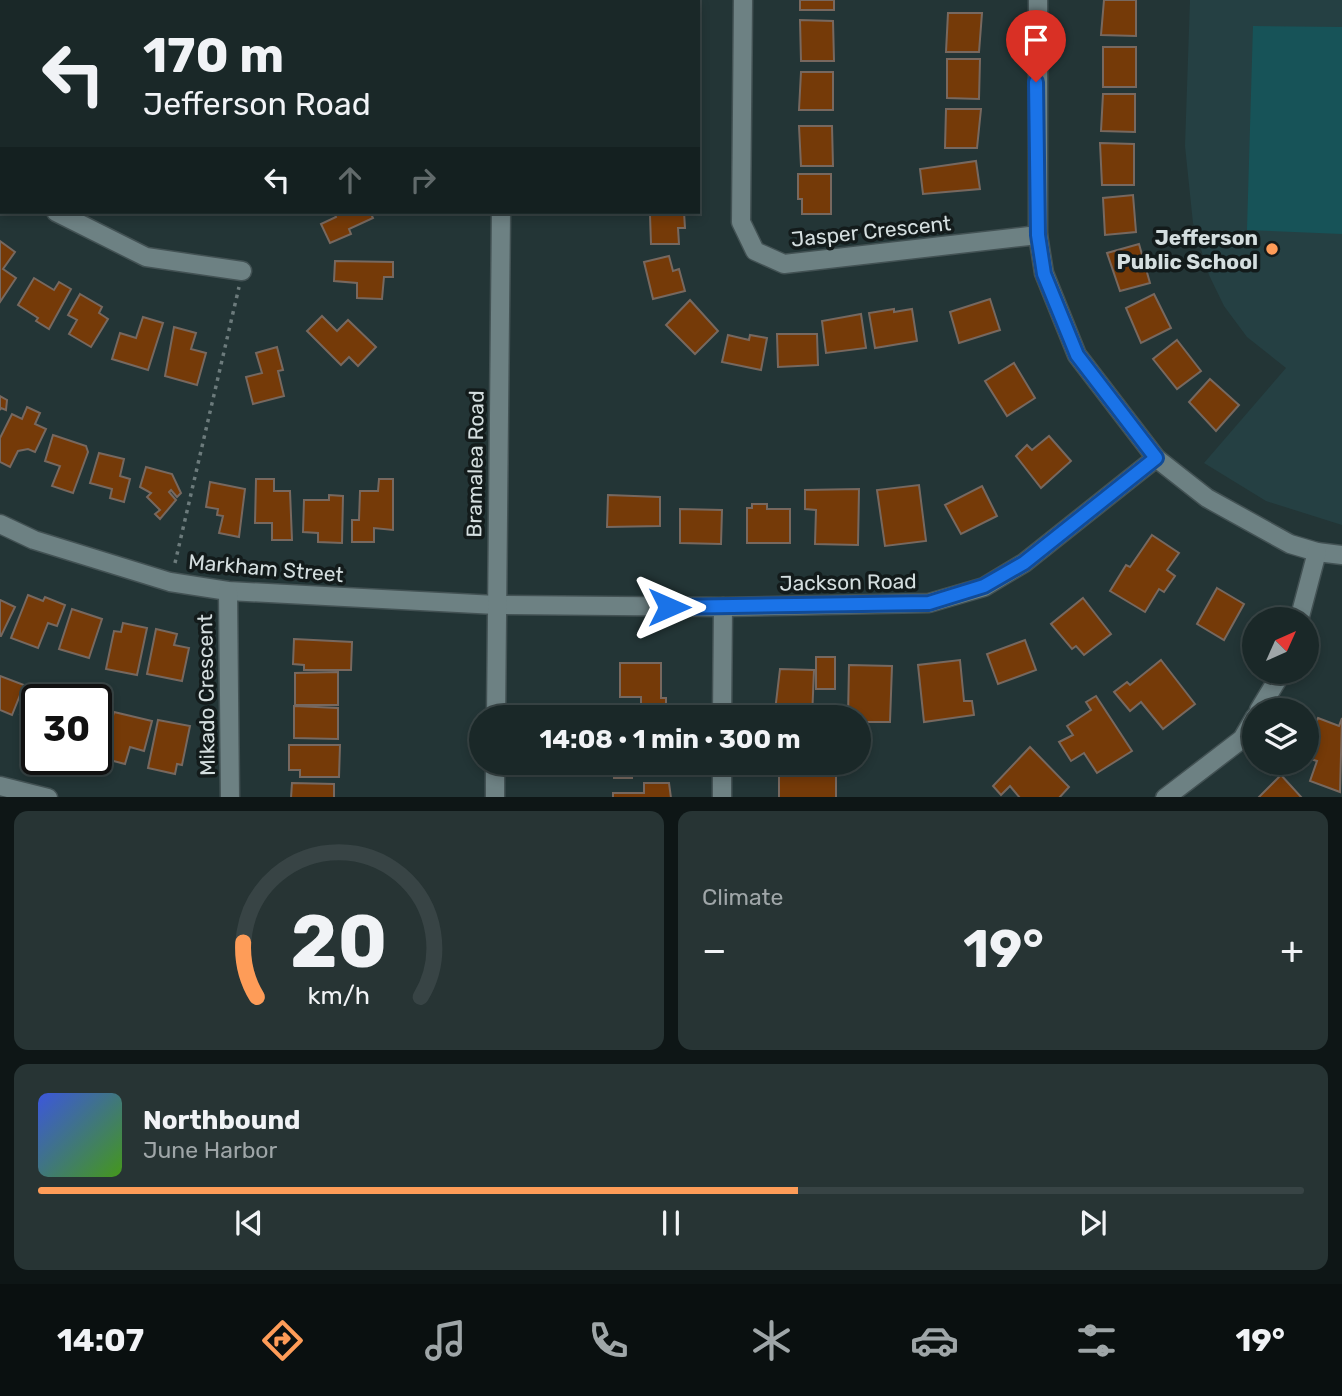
<!DOCTYPE html>
<html lang="en">
<head>
<meta charset="utf-8">
<style>
	:root { --surface:#1a2828; --page:#273434; --text:#f1f3f6; --muted:#9fa6a8; --line:#384445; --accent:#fe9c58 }
	body { margin:0; font-family:Rubik,sans-serif; background:var(--page); color:var(--text); height:100vh; display:flex; flex-direction:column; font-size:26px; white-space:nowrap }
	* { box-sizing:border-box; margin:0 }
	p { font-size:23px; color:var(--muted) }
	.icon { flex:none; width:38px; height:38px; fill:none; stroke:currentColor; stroke-width:2; stroke-linecap:round; stroke-linejoin:round }
	.map { position:relative; height:797px; overflow:hidden }
	.details { display:flex; flex-direction:column; gap:14px; padding:14px; background:#0e1616; flex:1 }
	.details>* { flex:none }
	.banner { position:absolute; left:0px; top:0px; width:700px; height:214px; box-shadow:0 4px 10px #0003,0 0 0 2px var(--line); background:#1a2828; color:var(--text); overflow:hidden }
	.needle { width:46px; rotate:45deg }
	.buttons { position:absolute; left:1242px; top:607px; display:grid; gap:14px }
	.buttons a { display:grid; place-items:center; width:77px; height:77px; border-radius:50%; background:var(--surface); box-shadow:0 4px 10px #0003,0 0 0 2px var(--line); font-size:35px }
	.speed { position:absolute; left:21px; top:684px; display:flex; gap:14px; font-size:35px; font-weight:700; text-align:center }
	.speed>* { display:grid; place-content:center; width:91px; height:91px; border-radius:50%; background:var(--surface); box-shadow:0 4px 10px #0003,0 0 0 2px var(--line); line-height:1 }
	.speed .limit { border:4px solid #111; border-radius:10px; background:#fff; color:#111 }
	.pin { position:absolute; display:grid; place-items:center; width:60px; height:60px; color:#fff; margin:-72px -30px; border-radius:50% 50% 50% 0; rotate:-45deg; box-shadow:0 0 7px #0007 }
	.pin .icon { rotate:45deg }
	.me { position:absolute; width:77px; margin:-38px; rotate:90deg; stroke-linejoin:round; filter:drop-shadow(0 0 5px #0008) }
	.turn { display:flex; align-items:center; gap:24px; height:147px; padding:0 28px; font-size:32px }
	.turn .icon { width:91px; height:91px; stroke-width:2.5 }
	.turn b { display:block; font-size:49px; line-height:60px }
	.lanes { display:flex; align-items:center; height:66px; padding:0 28px; background:#0003; justify-content:center; gap:35px; direction:ltr }
	.lanes .off { opacity:.35 }
	.big { font-size:52px; font-weight:700; line-height:1.1 }
	.details .card { flex:1; display:flex; flex-direction:column; justify-content:center; gap:10px; min-width:0; padding:0 24px; border-radius:14px; background:var(--page) }
	.details .dial { align-items:center; gap:0 }
	.dial svg { height:182px; overflow:visible; fill:none; stroke:var(--line); stroke-width:7; stroke-linecap:round; text-anchor:middle }
	.dial text { fill:var(--text); stroke:none }
	.song { display:flex; align-items:center; gap:21px }
	.cover { width:84px; height:84px; border-radius:10px; background:linear-gradient(135deg,hsl(230 70% 55%),hsl(100 70% 35%)) }
	.played { height:7px; border-radius:4px; background:linear-gradient(90deg,var(--accent) 60%,var(--line) 60%) }
	.keys { display:flex; justify-content:space-around; direction:ltr }
	.heat { display:flex; justify-content:space-between; align-items:center; font-size:38px; direction:ltr }
	.details .tiles { flex:1; display:grid; gap:14px; grid-template-columns:1fr 1fr }
	.card:last-child { grid-column:span 2 }
	.trip { position:absolute; left:469px; top:705px; width:402px; height:70px; border-radius:35px; background:var(--surface); box-shadow:0 4px 10px #0003,0 0 0 2px var(--line); font-weight:700; line-height:70px; text-align:center }
	.tab-bar { display:flex; height:112px; justify-content:space-around; align-items:center; background:#0a1010; color:var(--muted) }
	.tab-bar .icon { width:49px; height:49px }
	.tab-bar .active { color:var(--accent) }
	.tab-bar b { font-size:32px; color:var(--text) }
	.map>svg:first-child { display:block }
	.built { fill:#254043 }
	.green { fill:#175358 }
	.building { fill:#753a08; stroke:#77685f; stroke-width:2 }
	.lines { fill:none; stroke-linecap:round; stroke-linejoin:round }
	.minor-casing { stroke:#435254; stroke-width:21 }
	.secondary-casing { stroke:#435254; stroke-width:21 }
	.path { stroke:#6c7b7c; stroke-width:3.5; stroke-dasharray:3.5 5; stroke-linecap:butt }
	.minor { stroke:#6d8183; stroke-width:18 }
	.secondary { stroke:#6d8183; stroke-width:18 }
	.route-casing { stroke:#114b97; stroke-width:18 }
	.route { stroke:#1a73e8; stroke-width:12 }
	.poi-dot { fill:#fe9c58; stroke:#131b1b; stroke-width:2.5 }
	.labels { text-anchor:middle; dominant-baseline:central; stroke-width:7; stroke-linejoin:round; paint-order:stroke }
	.street-label { font-size:21px; fill:#d4dedf; stroke:#131b1b }
	.poi-label { font-size:21px; font-weight:bold; fill:#d4dedf; stroke:#131b1b; text-anchor:end }
</style>
</head>
<body>
<div class="map">
<svg width="1342" height="798" viewBox="0 0 1342 798">
	<rect width="100%" height="100%" fill="#233536"/>
	<!-- built -->
	<path class="built" d="M1190,0H1342V525L1266,501L1204,463L1286,368L1247,337L1224,306L1209,275L1193,223L1185,146Z"/>
	<!-- green -->
	<path class="green" d="M1253,26L1342,27V234L1247,230Z"/>
	<!-- building -->
	<g class="building">
		<rect x="800" y="0" width="34" height="10"/>
		<path d="M1104,0H1136V36L1101,35Z"/>
		<path d="M948,13H982L979,52H946Z"/>
		<path d="M800,20L833,21L834,61H801Z"/>
		<rect x="1103" y="47" width="33" height="40"/>
		<path d="M947,59H980L979,99L947,98Z"/>
		<path d="M801,72H833V110H799Z"/>
		<path d="M1103,94H1135V132L1101,131Z"/>
		<path d="M946,109H981L977,148H945Z"/>
		<path d="M799,126H832L833,166H801Z"/>
		<path d="M1100,143L1134,144V185H1102Z"/>
		<path d="M976,161L980,189L923,194L920,169Z"/>
		<path d="M798,174H831V214H802V199H798Z"/>
		<path d="M1133,195L1136,232L1105,235L1103,198Z"/>
		<path d="M334,212H370L373,218L349,229L351,234L330,243L321,224L336,217Z"/>
		<path d="M654,212H684L685,228H678L679,244H651L650,215Z"/>
		<path d="M0,241L15,252L3,269L16,278L0,302Z"/>
		<path d="M1139,244L1150,283L1120,291L1107,253Z"/>
		<path d="M669,256L673,271L679,269L685,291L653,299L644,262Z"/>
		<path d="M335,261L393,262V277H384L382,299L357,298V283L334,281Z"/>
		<path d="M34,278L54,290L59,282L71,289L49,329L36,321L38,318L18,305Z"/>
		<path d="M80,294L102,307L99,313L108,319L91,347L69,334L77,320L68,315Z"/>
		<path d="M1154,294L1171,328L1141,343L1126,308Z"/>
		<path d="M990,299L1000,330L959,343L950,312Z"/>
		<path d="M690,300L718,331L695,354L666,325Z"/>
		<path d="M894,309V312L912,309L917,341L875,348L869,313Z"/>
		<path d="M861,314L866,348L826,353L822,321Z"/>
		<path d="M322,316L337,331L348,320L376,347L358,366L349,357L341,365L307,331Z"/>
		<path d="M143,317L163,323L148,370L112,359L120,333L136,338Z"/>
		<path d="M174,327L196,333L191,349L206,353L197,385L165,376Z"/>
		<path d="M777,334H817L818,365L778,367Z"/>
		<path d="M728,335L749,340L750,335L767,338L761,370L722,362Z"/>
		<path d="M1177,340L1201,371L1177,389L1153,359Z"/>
		<path d="M277,347L283,370L278,371L284,396L253,404L246,377L262,373L256,353Z"/>
		<path d="M1014,363L1035,398L1007,416L985,381Z"/>
		<path d="M1210,379L1239,405L1216,431L1189,402Z"/>
		<path d="M0,396L7,400L6,410L1,408L0,410Z"/>
		<path d="M27,407L40,413L35,424L46,429L35,452L28,449L18,451L10,467L0,462V438L12,414L22,419Z"/>
		<path d="M53,435L86,446L88,452L73,493L52,486L60,466L45,461Z"/>
		<path d="M1049,436L1071,461L1041,488L1016,456L1027,445L1032,450Z"/>
		<path d="M99,453L124,459L120,476L130,479L124,502L110,498L112,489L90,483Z"/>
		<path d="M146,467L172,474L181,493L177,497L171,490L169,492L176,500L160,519L155,514L160,510L147,497L151,493L140,487Z"/>
		<path d="M256,479H274V491H290L292,540H272V523H255Z"/>
		<path d="M379,479H393V530L374,528V542H352V520H359L360,491H378Z"/>
		<path d="M210,482L245,489L239,537L219,533L223,516L217,515L218,509L206,507Z"/>
		<path d="M919,485L926,541L885,546L877,490Z"/>
		<path d="M982,486L997,516L961,534L945,505Z"/>
		<path d="M859,489L858,545L815,544L816,510L805,509V490Z"/>
		<path d="M329,495L343,496L342,543L318,542V533L303,532L304,500H329Z"/>
		<path d="M608,495L660,497V526L607,527Z"/>
		<path d="M752,504H767V509H790V543H747V508H752Z"/>
		<path d="M680,509L722,510L721,544L680,543Z"/>
		<path d="M1152,535L1179,553L1167,570L1175,576L1164,592L1159,589L1145,612L1110,591L1126,565L1130,567Z"/>
		<path d="M1217,588L1244,604L1224,640L1197,624Z"/>
		<path d="M28,595L43,601L45,597L65,605L57,626L48,623L38,648L11,638Z"/>
		<path d="M1083,598L1111,634L1084,655L1076,646L1072,649L1051,624Z"/>
		<path d="M0,600L15,607L1,636H0Z"/>
		<path d="M72,609L102,619L89,658L59,649Z"/>
		<path d="M123,623L147,628L137,675L106,669L114,631L121,632Z"/>
		<path d="M156,629L177,634L174,645L189,648L182,681L147,674Z"/>
		<path d="M294,639L352,642L351,670H304V665L293,664Z"/>
		<path d="M1025,640L1036,670L998,684L987,654Z"/>
		<rect x="816" y="657" width="19" height="32"/>
		<path d="M960,660L964,701H972L974,715L924,722L918,665Z"/>
		<path d="M1161,660L1195,704L1163,729L1141,702L1130,711L1114,692L1127,682L1130,685Z"/>
		<path d="M620,663H661V698H666V711L641,709V697H620Z"/>
		<path d="M849,665L892,666L890,722H859V718H848Z"/>
		<path d="M780,669L814,670L812,718H782V711H775Z"/>
		<path d="M338,672V705H295V673Z"/>
		<path d="M0,676L24,685L12,715L0,710Z"/>
		<path d="M28,687L65,698V700H37V719L20,714Z"/>
		<path d="M1096,696L1132,751L1097,773L1084,753L1071,761L1059,742L1073,735L1067,726L1091,710L1086,702Z"/>
		<path d="M294,706L338,708V739L294,738Z"/>
		<path d="M114,712L152,721L144,751L130,747L125,764L102,758Z"/>
		<path d="M96,713L107,717L96,755Z"/>
		<rect x="625" y="714" width="35" height="4"/>
		<path d="M1318,718L1339,726L1342,718L1340,792L1310,781L1317,761L1307,758V746Z"/>
		<path d="M158,720L190,726L182,765L177,764L175,774L148,768Z"/>
		<path d="M289,745H340L339,777H300V770H289Z"/>
		<path d="M1030,747L1069,787L1059,798H1020L1010,786L1001,795L993,786Z"/>
		<path d="M614,763H669V769H632V778H614Z"/>
		<rect x="779" y="763" width="57" height="35"/>
		<path d="M1281,775L1302,798H1258Z"/>
		<path d="M292,783L334,784V798H291Z"/>
		<path d="M644,783H669L671,798H613V793H644Z"/>
	</g>
	<g class="lines">
		<!-- minor casing -->
		<g class="minor-casing">
			<g id="minor">
				<path d="M743,0L741,222L755,251L784,264L1038,235"/>
				<path d="M1038,0V235L1044,273L1077,355L1156,458L1207,498L1290,544L1317,552L1342,555"/>
				<path d="M0,169L2,170"/>
				<path d="M56,212L146,257L242,271"/>
				<path d="M0,524L34,540L170,582L228,591L496,605L723,607L929,603L984,587L1024,563L1156,458"/>
				<path d="M228,591L230,798"/>
				<path d="M1299,620L1317,552"/>
				<path d="M1259,710L1282,672"/>
				<path d="M722,718L723,607"/>
				<path d="M0,786L48,798"/>
				<path d="M722,798V763"/>
				<path d="M1165,798L1242,739L1255,717"/>
			</g>
		</g>
		<!-- secondary casing -->
		<g class="secondary-casing">
			<g id="secondary">
				<path d="M504,2V0"/>
				<path d="M496,718L501,212"/>
				<path d="M495,798V763"/>
			</g>
		</g>
		<!-- path -->
		<path class="path" d="M175,563L239,287"/>
		<!-- minor -->
		<use href="#minor" class="minor"/>
		<!-- secondary -->
		<use href="#secondary" class="secondary"/>
	</g>
	<g class="lines">
		<!-- route casing -->
		<g class="route-casing">
			<path id="route" d="M669,607L929,603L984,586L1024,563L1156,458L1077,355L1044,274L1038,235L1036,82"/>
		</g>
		<!-- route -->
		<use href="#route" class="route"/>
	</g>
	<!-- markers -->
	<circle class="poi-dot" cx="1272" cy="249" r="7"/>
	<g class="labels">
		<!-- street labels -->
		<g class="street-label">
			<text transform="translate(871 231) rotate(-6)">Jasper Crescent</text>
			<text transform="translate(475 464) rotate(-89)">Bramalea Road</text>
			<text transform="translate(266 568) rotate(5)">Markham Street</text>
			<text transform="translate(848 582) rotate(-1)">Jackson Road</text>
			<text transform="translate(206 695) rotate(-91)">Mikado Crescent</text>
		</g>
		<!-- poi labels -->
		<g class="poi-label">
			<text x="1258" y="237">Jefferson<tspan x="1258" dy="24">Public School</tspan></text>
		</g>
	</g>
</svg>
<div class="buttons">
<a><svg class="needle" viewBox="-14 -14 28 28"><path d="M0-13l5 13h-10z" fill="#e53935"/><path d="M0 13l5-13h-10z" fill="#9fa6a8"/></svg></a>
<a><svg class="icon" aria-label="layers" viewBox="0 0 24 24"><path d="M12 4l9 5-9 5-9-5zM3 14l9 5 9-5"/></svg></a>
</div>
<div class="speed"><div class="limit">30</div></div>
<div class="pin" style="left:1036px;top:82px;background:#d93025"><svg class="icon" aria-label="arrive" viewBox="0 0 24 24"><path d="M6 21V4h12l-3 4 3 4H6"/></svg></div>
<svg class="me" style="left:669px;top:607px" viewBox="-20 -20 40 40"><path d="M0-17L14 15 0 8-14 15z" fill="#1a73e8" stroke="#fff" stroke-width="4"/></svg>
<div class="trip">14:08 · 1 min · 300 m</div>
<div class="banner">
<div class="turn"><svg class="icon" aria-label="left" viewBox="0 0 24 24"><path d="M17 20v-9H6M10 6l-5 5 5 5"/></svg><div><b>170 m</b>Jefferson Road</div></div>
<div class="lanes"><svg class="icon" aria-label="left" viewBox="0 0 24 24"><path d="M17 20v-9H6M10 6l-5 5 5 5"/></svg><svg class="icon off" aria-label="ahead" viewBox="0 0 24 24"><path d="M12 20V5M6 11l6-6 6 6"/></svg><svg class="icon off" aria-label="right" viewBox="0 0 24 24"><path d="M7 20v-9h11M14 6l5 5-5 5"/></svg></div>
</div>
</div>
<section class="details">
<div class="tiles">
<div class="card dial"><svg viewBox="0 0 100 80">
<path d="M14 69A42 42 0 1 1 86 69"/>
<path d="M14 69A42 42 0 0 1 8 45" stroke="#fe9c58"/>
<text x="50" y="56" font-size="32" font-weight="700">20</text>
<text x="50" y="72" font-size="11">km/h</text>
</svg></div>
<div class="card"><p>Climate</p>
<div class="heat"><a>−</a><b class="big">19°</b><a>+</a></div>
</div>
<div class="card">
<div class="song"><i class="cover"></i><div><b>Northbound</b><p>June Harbor</p></div></div>
<div class="played"></div>
<div class="keys"><svg class="icon" aria-label="previous" viewBox="0 0 24 24"><path d="M18 5L8 12l10 7zM5 5v14"/></svg><svg class="icon" aria-label="pause" viewBox="0 0 24 24"><path d="M8 5v14M16 5v14"/></svg><svg class="icon" aria-label="next" viewBox="0 0 24 24"><path d="M6 5l10 7-10 7zM19 5v14"/></svg></div>
</div>
</div>
</section>
<nav class="tab-bar">
<b>14:07</b>
<svg class="icon active" aria-label="directions" viewBox="0 0 24 24"><path d="M12 3l9 9-9 9-9-9zM9 14v-3h6M13 9l2 2-2 2"/></svg>
<svg class="icon" aria-label="music" viewBox="0 0 24 24"><path d="M9 18V5l10-2v13"/><circle cx="6" cy="18" r="3"/><circle cx="16" cy="16" r="3"/></svg>
<svg class="icon" aria-label="phone" viewBox="0 0 24 24"><path d="M5 4h4l2 5-3 2q2 4 5 5l2-3 5 2v4C11 20 4 13 5 4z"/></svg>
<svg class="icon" aria-label="climate" viewBox="0 0 24 24"><path d="M12 3v18M4 7l16 10M4 17L20 7"/></svg>
<svg class="icon" aria-label="car" viewBox="0 0 24 24"><path d="M5 17H2v-5l4-1 3-4h7l3 4 3 1v5h-3M9 17h6M6 11h13"/><circle cx="7" cy="17" r="2"/><circle cx="17" cy="17" r="2"/></svg>
<svg class="icon" aria-label="filters" viewBox="0 0 24 24"><path d="M4 7h16M4 17h16"/><circle cx="9" cy="7" r="2"/><circle cx="15" cy="17" r="2"/></svg>
<b>19°</b>
</nav>
</body>
</html>
